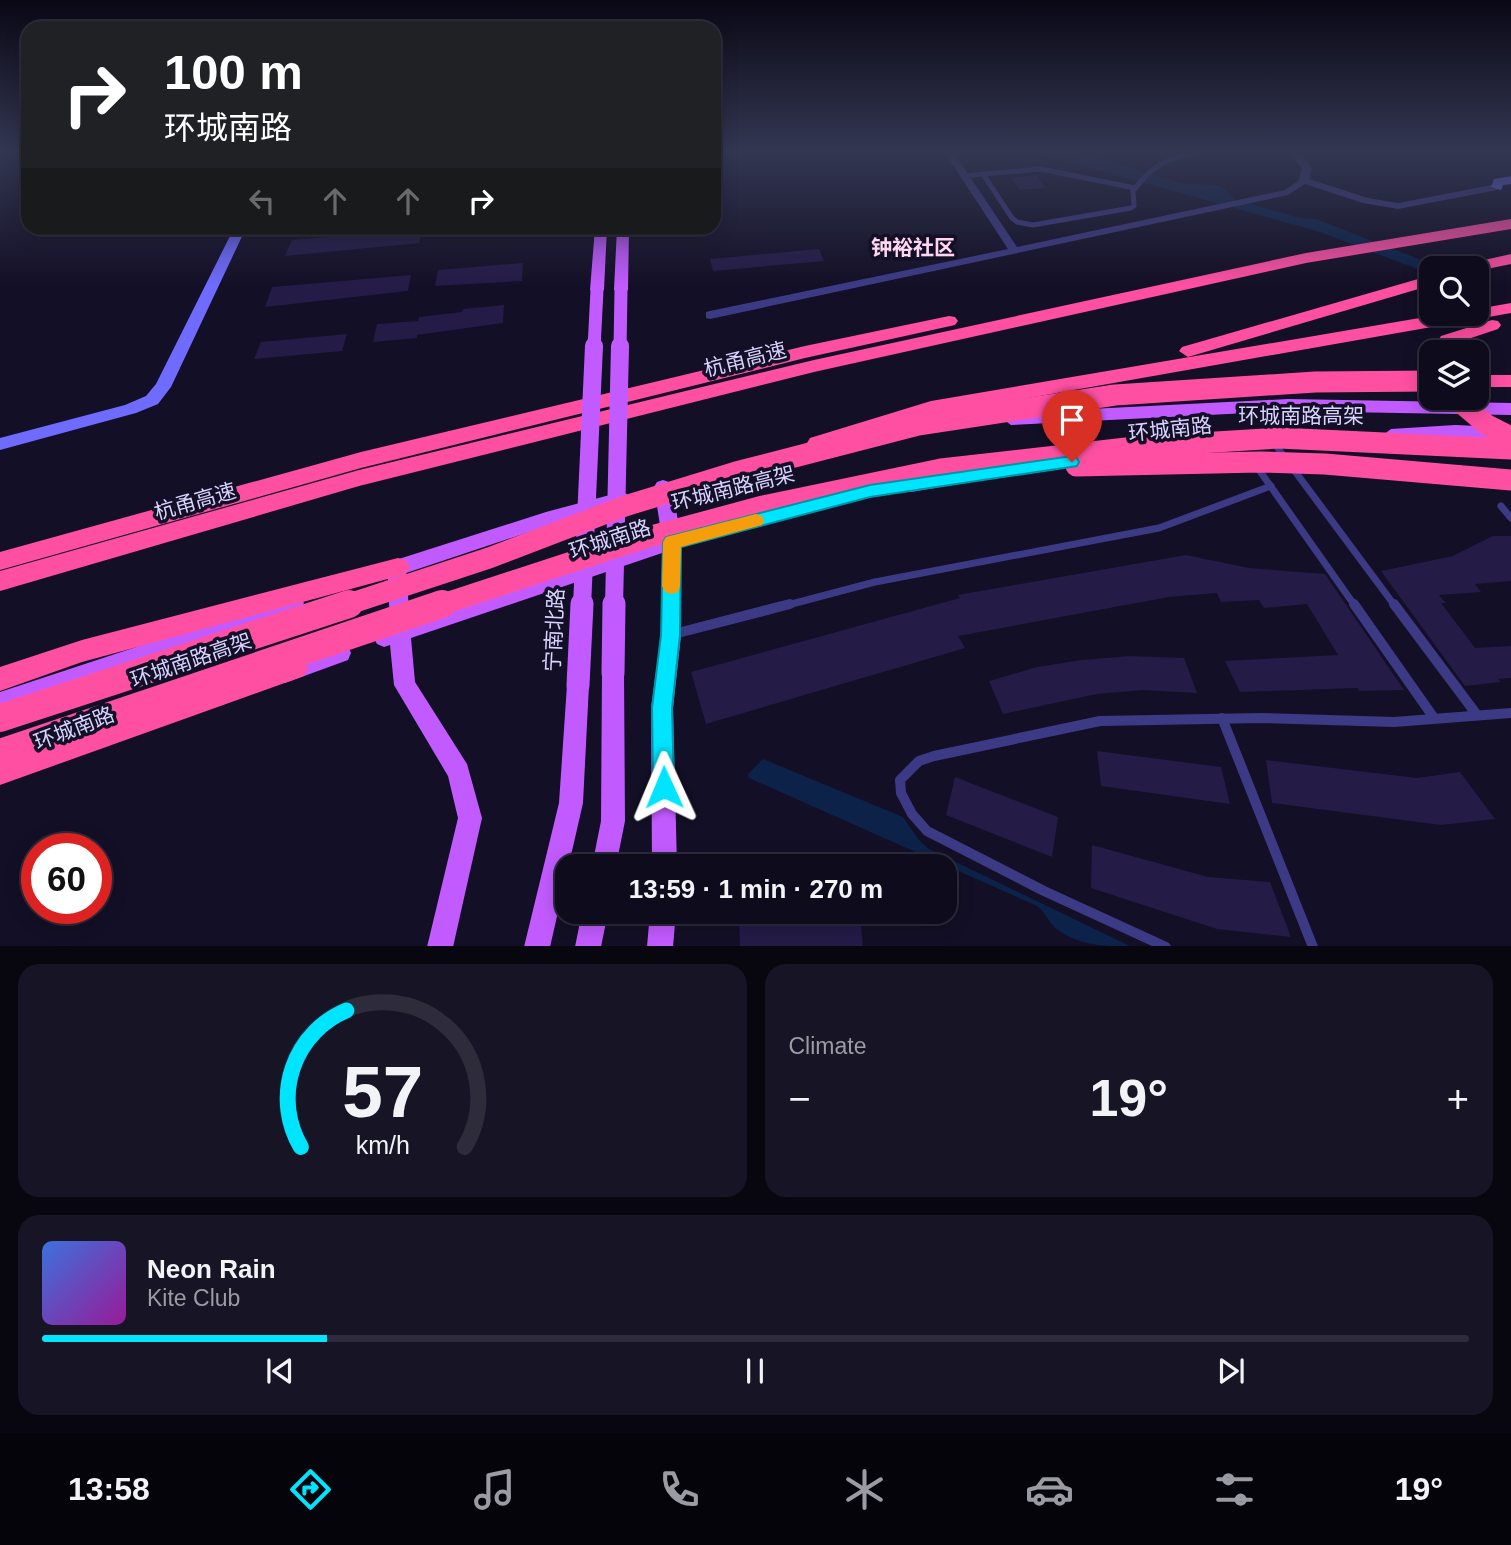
<!DOCTYPE html>
<html lang="en">
<head>
<meta charset="utf-8">
<style>
	:root { --surface:#0e0b1c; --page:#171425; --text:#f1f3f6; --muted:#9b9ba3; --line:#2e2b3b; --accent:#00e5ff }
	body { margin:0; font-family:Helvetica,"Noto Sans SC",sans-serif; background:var(--page); color:var(--text); height:100vh; display:flex; flex-direction:column; font-size:26px; white-space:nowrap }
	* { box-sizing:border-box; margin:0 }
	p { font-size:23px; color:var(--muted) }
	.icon { flex:none; width:38px; height:38px; fill:none; stroke:currentColor; stroke-width:2; stroke-linecap:round; stroke-linejoin:round }
	.map { position:relative; height:946px; overflow:hidden }
	.details { display:flex; flex-direction:column; gap:18px; padding:18px; background:#08060f; flex:1 }
	.details>* { flex:none }
	.banner { position:absolute; left:21px; top:21px; width:700px; height:214px; border-radius:21px; box-shadow:0 4px 18px #0003,0 0 0 2px var(--line); background:#202124; color:#fff; overflow:hidden }
	.fabs { position:absolute; left:1419px; top:256px; display:grid; gap:14px }
	.fabs a { display:grid; place-items:center; width:70px; height:70px; border-radius:14px; background:var(--surface); box-shadow:0 4px 18px #0003,0 0 0 2px var(--line); font-size:35px }
	.speed { position:absolute; left:21px; top:833px; display:flex; gap:14px; font-size:35px; font-weight:700; text-align:center }
	.speed>* { display:grid; place-content:center; width:91px; height:91px; border-radius:50%; background:var(--surface); box-shadow:0 4px 18px #0003,0 0 0 2px var(--line); line-height:1 }
	.speed .limit { border:10px solid #d22; background:#fff; color:#111 }
	.pin { position:absolute; display:grid; place-items:center; width:60px; height:60px; color:#fff; margin:-72px -30px; border-radius:50% 50% 50% 0; rotate:-45deg; box-shadow:0 0 7px #0007 }
	.pin .icon { rotate:45deg }
	.me { position:absolute; width:77px; margin:-38px; rotate:359deg; stroke-linejoin:round; filter:drop-shadow(0 0 5px #0008) }
	.turn { display:flex; align-items:center; gap:24px; height:147px; padding:0 28px; font-size:32px }
	.turn .icon { width:91px; height:91px; stroke-width:2.5 }
	.turn b { display:block; font-size:49px; line-height:60px }
	.lanes { display:flex; align-items:center; height:66px; padding:0 28px; background:#0003; justify-content:center; gap:35px; direction:ltr }
	.lanes .off { opacity:.35 }
	.big { font-size:52px; font-weight:800; line-height:1.1 }
	.details .card { flex:1; display:flex; flex-direction:column; justify-content:center; gap:10px; min-width:0; padding:0 24px; border-radius:21px; background:var(--page) }
	.details .dial { align-items:center; gap:0 }
	.dial svg { height:182px; overflow:visible; fill:none; stroke:var(--line); stroke-width:7; stroke-linecap:round; text-anchor:middle }
	.dial text { fill:var(--text); stroke:none }
	.song { display:flex; align-items:center; gap:21px }
	.cover { width:84px; height:84px; border-radius:10px; background:linear-gradient(135deg,hsl(220 70% 55%),hsl(300 70% 35%)) }
	.played { height:7px; border-radius:4px; background:linear-gradient(90deg,var(--accent) 20%,var(--line) 20%) }
	.keys { display:flex; justify-content:space-around; direction:ltr }
	.heat { display:flex; justify-content:space-between; align-items:center; font-size:38px; direction:ltr }
	.details .tiles { flex:1; display:grid; gap:18px; grid-template-columns:1fr 1fr }
	.card:last-child { grid-column:span 2 }
	.trip { position:absolute; left:555px; top:854px; width:402px; height:70px; border-radius:21px; background:var(--surface); box-shadow:0 4px 18px #0003,0 0 0 2px var(--line); font-weight:800; line-height:70px; text-align:center }
	.tabs { display:flex; height:112px; justify-content:space-around; align-items:center; background:#06040b; color:var(--muted) }
	.tabs .icon { width:49px; height:49px }
	.tabs .current { color:var(--accent) }
	.tabs b { font-size:32px; color:var(--text) }
	.map>svg:first-child { display:block }
	.water { fill:#0c2248 }
	.building { fill:#241b47 }
	.lines { fill:none; stroke-linecap:round; stroke-linejoin:round }
	.lane-far2 { stroke:#3d3a85; stroke-width:5 }
	.lane-far1 { stroke:#3d3a85; stroke-width:7 }
	.lane { stroke:#3d3a85; stroke-width:10 }
	.street { fill:#3d3a85; fill-rule:evenodd }
	.secondary { fill:#6f6bff; fill-rule:evenodd }
	.primary { fill:#c25bff; fill-rule:evenodd }
	.highway { fill:#ff4fa3; fill-rule:evenodd }
	.primary-bridge-far2 { stroke:#c25bff; stroke-width:13 }
	.primary-bridge-far1 { stroke:#c25bff; stroke-width:18 }
	.primary-bridge { stroke:#c25bff; stroke-width:23 }
	.highway-bridge-far1 { stroke:#ff4fa3; stroke-width:21 }
	.highway-bridge { stroke:#ff4fa3; stroke-width:28 }
	.route { fill:#00e5ff; stroke:#0095a6; stroke-width:2 }
	.slow { fill:#f59e0b }
	.labels { text-anchor:middle; dominant-baseline:central; stroke-width:7; stroke-linejoin:round; paint-order:stroke }
	.far-quarter-label { font-size:21px; font-weight:bold; fill:#ffd6f0; stroke:#130f26 }
	.street-label { font-size:21px; fill:#d9d4ff; stroke:#130f26 }
</style>
</head>
<body>
<div class="map">
<svg width="1511" height="947" viewBox="0 0 1511 947">
	<rect width="100%" height="100%" fill="#130f26"/>
	<!-- water -->
	<g class="water">
		<path d="M1037,153H1081L1181,183L1216,185L1224,189L1236,200L1301,218L1316,219L1442,268H1432L1431,273L1420,270L1320,232Z"/>
		<path d="M763,759L903,817L919,840L929,849L1130,946C1103,947 1076,945 1054,927C1048,921 1045,912 1037,906L749,778L748,774Z"/>
	</g>
	<!-- building -->
	<g class="building">
		<path d="M1037,176L1046,188L1020,190L1011,178Z"/>
		<path d="M422,229L419,243L285,256L292,240Z"/>
		<path d="M819,249L824,261L713,271L710,259Z"/>
		<path d="M523,263L522,281L435,286L438,270Z"/>
		<path d="M411,275L408,291L265,307L272,287Z"/>
		<path d="M504,305L503,323L417,335V338L373,342L377,324L418,321L419,317L462,312L463,309Z"/>
		<path d="M347,334L342,351L254,359L261,342Z"/>
		<path d="M1493,536H1511V581L1475,584L1481,592L1439,595L1446,603H1441L1475,648L1511,646V678L1498,679L1501,682L1465,686L1381,571L1453,556Z"/>
		<path d="M1186,555L1249,568L1325,574L1404,690L1359,691L1358,688L1240,692L1225,661L1338,655L1307,604L1264,608L1259,600L1221,602L1217,593L1169,597L958,636L965,648L706,724L691,672L960,598L958,595Z"/>
		<path d="M1130,656L1184,658L1197,693L1143,690L1097,694L1003,714L989,681L1037,667L1081,660Z"/>
		<path d="M1097,751L1221,767L1230,804L1101,786Z"/>
		<path d="M1266,760L1417,778L1460,772L1495,819L1441,825L1272,803Z"/>
		<path d="M955,777L1058,817L1052,857L946,815Z"/>
		<path d="M1092,845L1208,877L1270,882L1291,937L1217,929L1091,888Z"/>
		<path d="M860,916L863,947H740L739,920Z"/>
	</g>
	<g class="lines">
		<!-- lane-far2 -->
		<g class="lane-far2">
			<path d="M983,174L1041,169L1135,188"/>
			<path d="M964,176L983,174L1012,218L1017,222L1033,225L1131,208L1134,206L1133,191C1151,166 1169,156 1200,153"/>
		</g>
		<!-- lane-far1 -->
		<g class="lane-far1">
			<path d="M1274,443L1395,606"/>
			<path d="M1257,467L1355,606"/>
			<path d="M1501,506L1511,518"/>
			<path d="M784,606L875,582L1159,528L1271,486"/>
		</g>
		<!-- lane -->
		<g class="lane">
			<path d="M1354,604L1434,718"/>
			<path d="M1394,604L1477,715"/>
			<path d="M674,634L790,604"/>
			<path d="M1222,718L1313,947"/>
			<path d="M1166,947L1044,891L927,831L912,814L901,793L900,780L919,761L934,756L1100,721L1262,718L1394,722L1511,713"/>
		</g>
		<!-- street -->
		<path class="street" d="M945,153H954L1017,247L1285,190L1298,181L1302,169L1291,153H1300L1312,169L1309,179L1368,198L1398,203L1497,184L1502,187L1497,190L1398,209L1363,203L1305,184L1288,195L710,319L706,318V312L710,311L1008,249Z"/>
		<!-- secondary -->
		<g class="secondary">
			<path d="M1511,176V184L1503,185L1501,190L1491,187L1494,179Z"/>
			<path d="M234,228H246L171,387L158,404L136,413L0,450V438L125,405L146,396L156,384Z"/>
		</g>
		<!-- primary -->
		<g class="primary">
			<path d="M595,228H607L604,290L597,294L590,290Z"/>
			<path d="M617,228H629L628,290L621,294L614,290Z"/>
			<path d="M1288,399L1511,403V415L1288,411L1011,425L1003,419L1011,413Z"/>
			<path d="M1455,425L1503,427L1509,429L1511,434L1503,439L1455,437L1391,441L1383,435L1391,429Z"/>
			<path d="M980,467L986,469L989,474L986,479L911,492L905,490L902,485L905,480L911,478Z"/>
			<path d="M663,480L669,482L672,487L680,532L822,496L828,498L831,503L828,508L822,510L681,547V635L673,708L677,866H652L651,708L661,635L662,553L411,638L415,682L467,764L482,818L453,947H427L458,818L448,776L394,685L390,645L384,647L377,644L374,638L377,632L390,627L388,579L380,577L377,571L380,565L546,512L621,492L627,494L630,499L627,504L547,526L406,573L410,620L662,538L654,487L657,482Z"/>
			<path d="M294,595L301,597L304,603L301,609L0,712V692Z"/>
			<path d="M341,644L348,646L351,653L348,660L285,683L277,680L274,673L277,666Z"/>
			<path d="M613,663L621,666L624,673L625,821L616,866H592L601,821L602,673L605,666Z"/>
			<path d="M578,675L586,678L589,685L583,803L550,947H524L559,803L567,685L570,678Z"/>
			<path d="M582,912H608L601,947H575Z"/>
			<path d="M650,912H676L673,947H647Z"/>
		</g>
		<!-- highway -->
		<g class="highway">
			<path d="M1511,219V229L1306,263L814,372L359,486L0,591V571L359,470L814,360L1306,253Z"/>
			<path d="M1511,254V264L1477,271V268H1460L1462,265Z"/>
			<path d="M1432,275V285L1188,357L1179,351L1182,347Z"/>
			<path d="M1511,303V313L932,415L817,450L810,448L807,443L810,438L931,401L1449,313H1477V309Z"/>
			<path d="M949,316L955,317L958,321L955,325L805,358L361,468L0,570V552L361,452L805,346Z"/>
			<path d="M1492,320L1498,321L1501,325L1498,329L1453,344L1448,352H1432V354L1430,352L1441,336Z"/>
			<rect x="1477" y="375" width="34" height="12"/>
			<path d="M398,558L406,560L410,567L406,574L82,662L0,691V667L82,640Z"/>
			<path d="M295,657L304,660L308,668L304,676L0,785V757Z"/>
		</g>
		<!-- primary-bridge-far2 -->
		<g class="primary-bridge-far2">
			<path d="M594,348L597,290"/>
			<path d="M620,348L621,290"/>
		</g>
		<!-- primary-bridge-far1 -->
		<g class="primary-bridge-far1">
			<path d="M582,606L594,346"/>
			<path d="M614,606L620,346"/>
		</g>
		<!-- primary-bridge -->
		<g class="primary-bridge">
			<path d="M613,673L614,604"/>
			<path d="M578,685L582,604"/>
		</g>
		<!-- highway-bridge-far1 -->
		<g class="highway-bridge-far1">
			<path d="M1454,397L1487,425L1511,437"/>
			<path d="M1076,466L1260,462L1325,464L1511,480"/>
			<path d="M343,606L489,558L625,506L736,472L918,425L1115,395L1315,382L1432,381"/>
			<path d="M437,606L648,537L763,506L941,469L1135,447L1279,438L1511,449"/>
		</g>
		<!-- highway-bridge -->
		<g class="highway-bridge">
			<path d="M0,718L349,604"/>
			<path d="M0,753L442,604"/>
		</g>
	</g>
	<!-- sky -->
	<linearGradient id="sky" x2="0" y2="1"><stop stop-color="#0a0815"/><stop offset="0.53" stop-color="#333752"/><stop offset="1" stop-color="#333752" stop-opacity="0"/></linearGradient>
	<rect width="1511" height="286" fill="url(#sky)"/>
	<!-- route -->
	<path class="route" d="M1072,456L1077,458L1079,462L1077,466L870,497L681,547L680,635L672,708L674,787L671,795L664,798L656,795L653,787L652,708L661,635L663,542L666,537L870,485Z"/>
	<!-- slow -->
	<path class="slow" d="M756,514L762,516L764,521L762,525L681,547L680,586L678,592L671,594L665,592L662,586L663,542L666,537Z"/>
	<g class="labels">
		<!-- far-quarter labels -->
		<g class="far-quarter-label">
			<text x="913" y="247">钟裕社区</text>
		</g>
		<!-- street labels -->
		<g class="street-label">
			<text transform="translate(745 359) rotate(-14)">杭甬高速</text>
			<text x="1301" y="415">环城南路高架</text>
			<text transform="translate(1170 429) rotate(-6)">环城南路</text>
			<text transform="translate(733 488) rotate(-14)">环城南路高架</text>
			<text transform="translate(195 501) rotate(-16)">杭甬高速</text>
			<text transform="translate(610 539) rotate(-18)">环城南路</text>
			<text transform="translate(554 630) rotate(-87)">宁南北路</text>
			<text transform="translate(191 660) rotate(-19)">环城南路高架</text>
			<text transform="translate(74 728) rotate(-21)">环城南路</text>
		</g>
	</g>
</svg>
<div class="fabs">
<a><svg class="icon" aria-label="search" viewBox="0 0 24 24"><circle cx="10" cy="10" r="6"/><path d="M15 15l6 6"/></svg></a>
<a><svg class="icon" aria-label="layers" viewBox="0 0 24 24"><path d="M12 4l9 5-9 5-9-5zM3 14l9 5 9-5"/></svg></a>
</div>
<div class="speed"><div class="limit">60</div></div>
<div class="pin" style="left:1072px;top:462px;background:#d93025"><svg class="icon" aria-label="arrive" viewBox="0 0 24 24"><path d="M6 21V4h12l-3 4 3 4H6"/></svg></div>
<svg class="me" style="left:664px;top:787px" viewBox="-20 -20 40 40"><path d="M0-17L14 15 0 8-14 15z" fill="#00e5ff" stroke="#fff" stroke-width="4"/></svg>
<div class="trip">13:59 · 1 min · 270 m</div>
<div class="banner">
<div class="turn"><svg class="icon" aria-label="right" viewBox="0 0 24 24"><path d="M7 20v-9h11M14 6l5 5-5 5"/></svg><div><b>100 m</b>环城南路</div></div>
<div class="lanes"><svg class="icon off" aria-label="left" viewBox="0 0 24 24"><path d="M17 20v-9H6M10 6l-5 5 5 5"/></svg><svg class="icon off" aria-label="ahead" viewBox="0 0 24 24"><path d="M12 20V5M6 11l6-6 6 6"/></svg><svg class="icon off" aria-label="ahead" viewBox="0 0 24 24"><path d="M12 20V5M6 11l6-6 6 6"/></svg><svg class="icon" aria-label="right" viewBox="0 0 24 24"><path d="M7 20v-9h11M14 6l5 5-5 5"/></svg></div>
</div>
</div>
<section class="details">
<div class="tiles">
<div class="card dial"><svg viewBox="0 0 100 80">
<path d="M14 69A42 42 0 1 1 86 69"/>
<path d="M14 69A42 42 0 0 1 34 9" stroke="#00e5ff"/>
<text x="50" y="56" font-size="32" font-weight="700">57</text>
<text x="50" y="72" font-size="11">km/h</text>
</svg></div>
<div class="card"><p>Climate</p>
<div class="heat"><a>−</a><b class="big">19°</b><a>+</a></div>
</div>
<div class="card">
<div class="song"><i class="cover"></i><div><b>Neon Rain</b><p>Kite Club</p></div></div>
<div class="played"></div>
<div class="keys"><svg class="icon" aria-label="previous" viewBox="0 0 24 24"><path d="M18 5L8 12l10 7zM5 5v14"/></svg><svg class="icon" aria-label="pause" viewBox="0 0 24 24"><path d="M8 5v14M16 5v14"/></svg><svg class="icon" aria-label="next" viewBox="0 0 24 24"><path d="M6 5l10 7-10 7zM19 5v14"/></svg></div>
</div>
</div>
</section>
<nav class="tabs">
<b>13:58</b>
<svg class="icon current" aria-label="directions" viewBox="0 0 24 24"><path d="M12 3l9 9-9 9-9-9zM9 14v-3h6M13 9l2 2-2 2"/></svg>
<svg class="icon" aria-label="music" viewBox="0 0 24 24"><path d="M9 18V5l10-2v13"/><circle cx="6" cy="18" r="3"/><circle cx="16" cy="16" r="3"/></svg>
<svg class="icon" aria-label="phone" viewBox="0 0 24 24"><path d="M5 4h4l2 5-3 2q2 4 5 5l2-3 5 2v4C11 20 4 13 5 4z"/></svg>
<svg class="icon" aria-label="climate" viewBox="0 0 24 24"><path d="M12 3v18M4 7l16 10M4 17L20 7"/></svg>
<svg class="icon" aria-label="car" viewBox="0 0 24 24"><path d="M5 17H2v-5l4-1 3-4h7l3 4 3 1v5h-3M9 17h6M6 11h13"/><circle cx="7" cy="17" r="2"/><circle cx="17" cy="17" r="2"/></svg>
<svg class="icon" aria-label="filters" viewBox="0 0 24 24"><path d="M4 7h16M4 17h16"/><circle cx="9" cy="7" r="2"/><circle cx="15" cy="17" r="2"/></svg>
<b>19°</b>
</nav>
</body>
</html>
